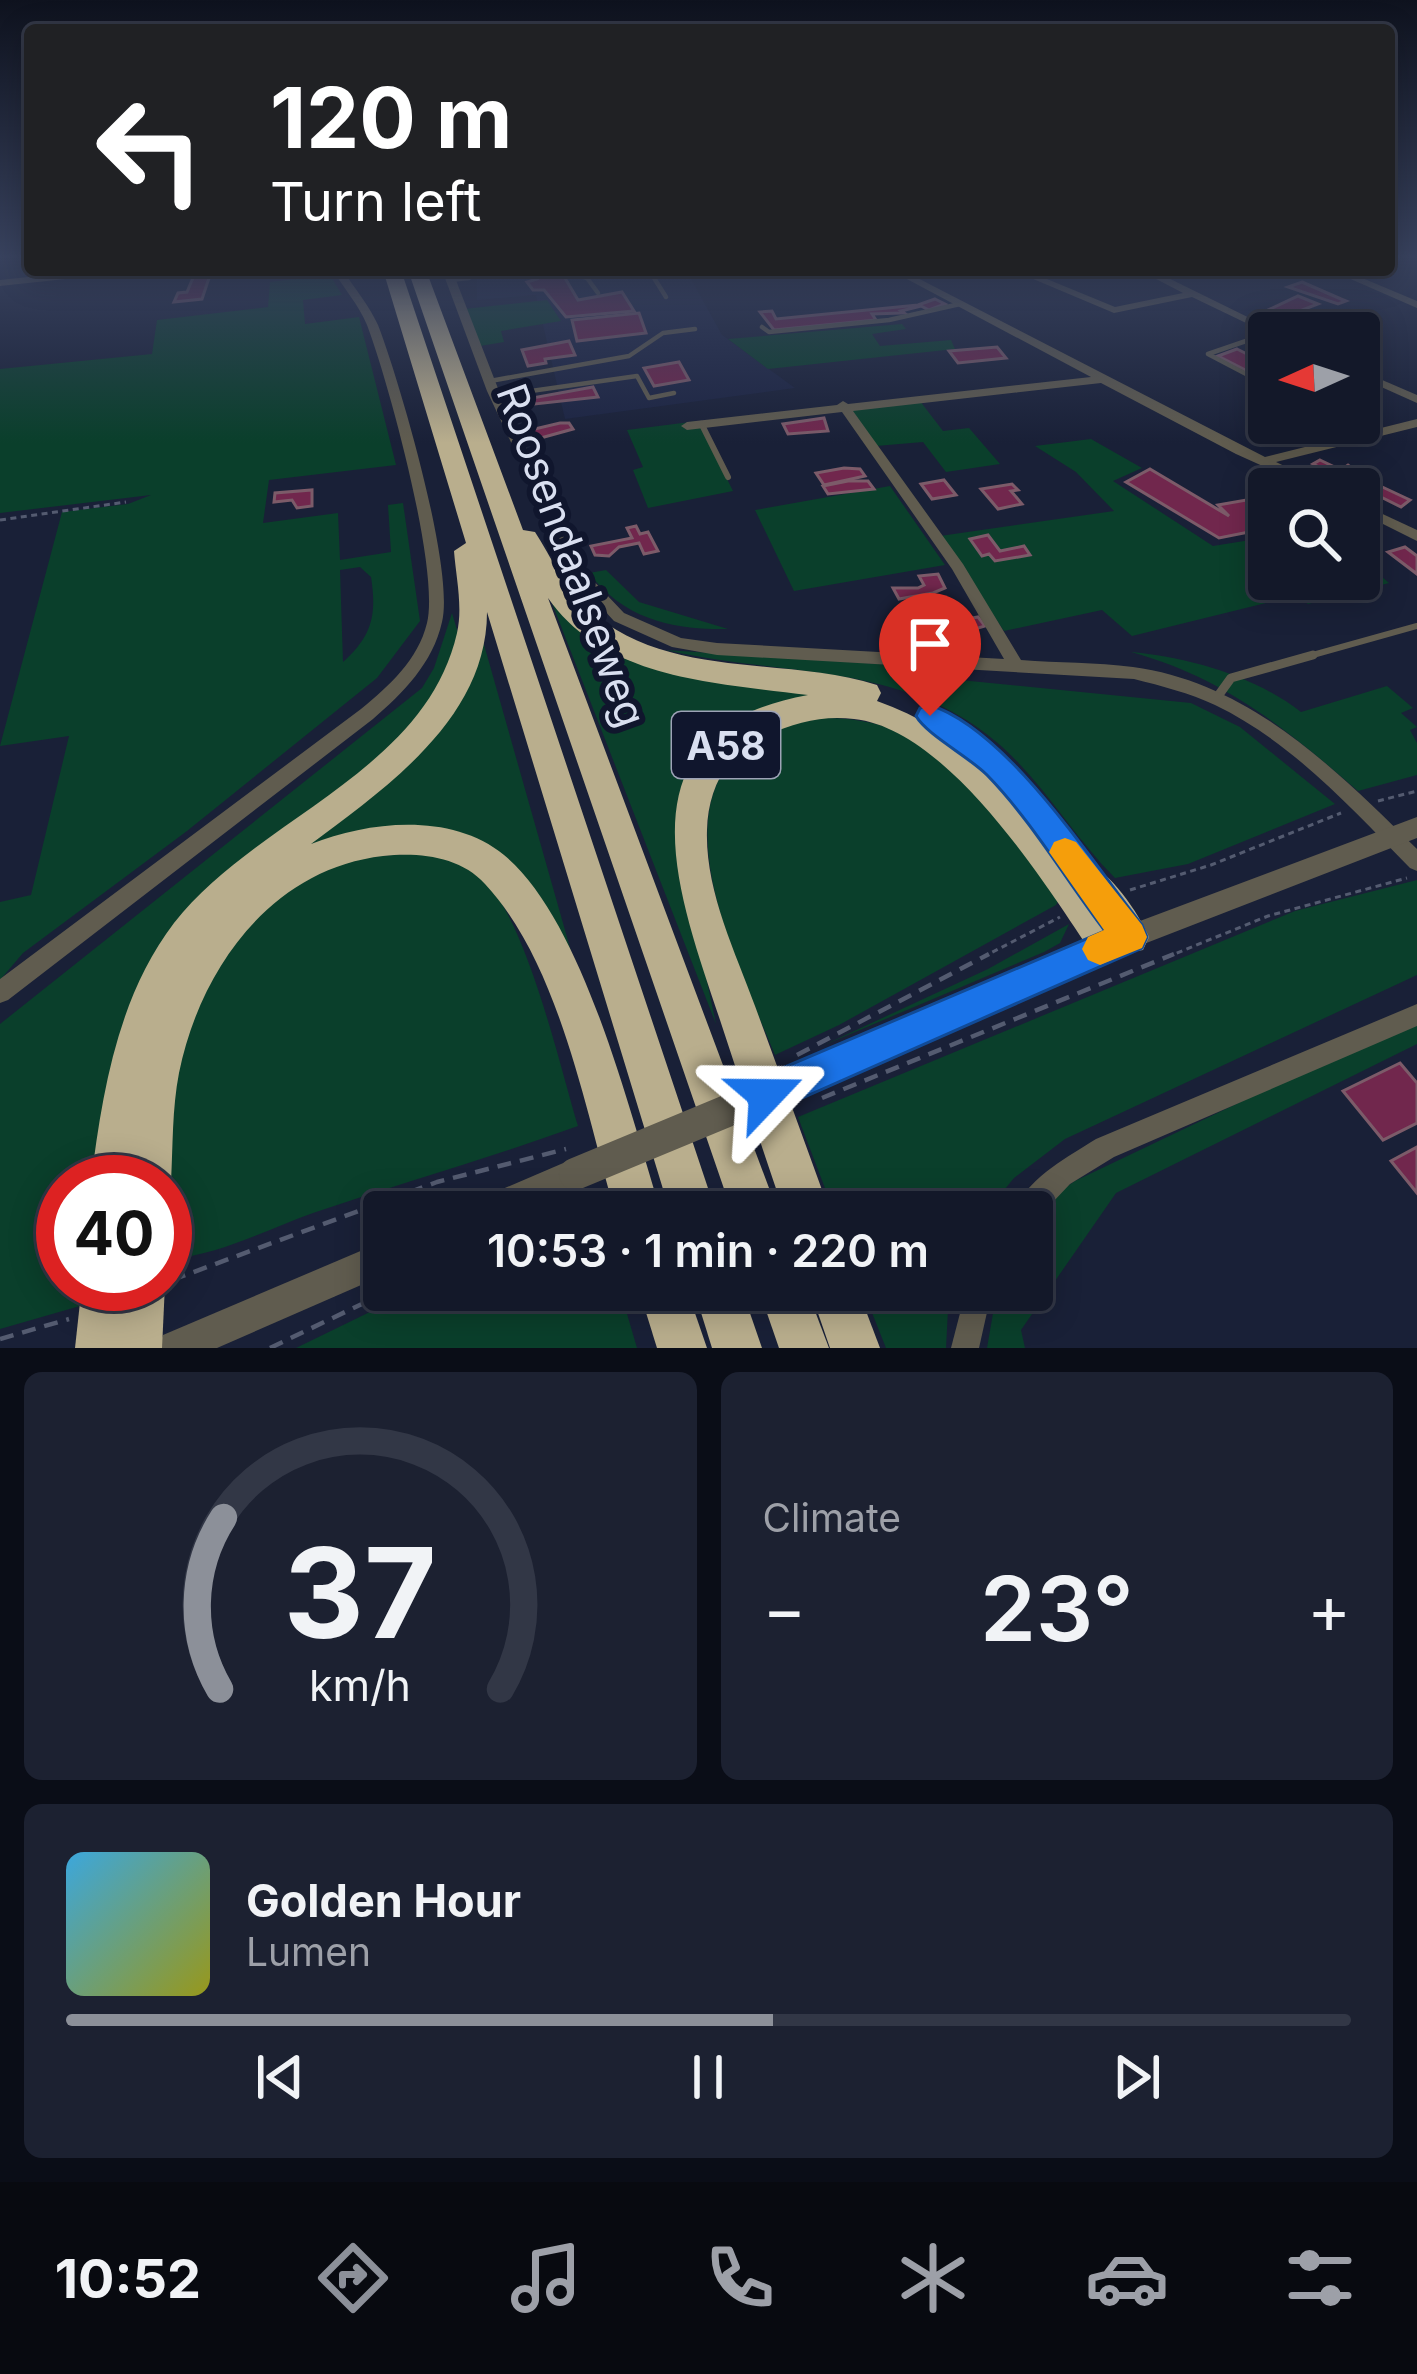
<!DOCTYPE html>
<html lang="en">
<head>
<meta charset="utf-8">
<style>
	:root { --surface:#131829; --page:#1c2131; --text:#f1f3f6; --muted:#9da0a8; --line:#323746; --accent:#8c9099 }
	body { margin:0; font-family:Inter,sans-serif; background:var(--page); color:var(--text); height:100vh; display:flex; flex-direction:column; font-size:45px; white-space:nowrap }
	* { box-sizing:border-box; margin:0 }
	p { font-size:39px; color:var(--muted) }
	.icon { flex:none; width:66px; height:66px; fill:none; stroke:currentColor; stroke-width:2; stroke-linecap:round; stroke-linejoin:round }
	.map { position:relative; height:1348px; overflow:hidden }
	.side { display:flex; flex-direction:column; gap:24px; padding:24px; background:#0a0d17; flex:1 }
	.side>* { flex:none }
	.guide { position:absolute; left:24px; top:24px; width:1371px; height:252px; border-radius:12px; box-shadow:0 6px 30px #0003,0 0 0 3px var(--line); background:#202124; color:#fff; overflow:hidden }
	.needle { width:78px; rotate:267deg }
	.buttons { position:absolute; left:1248px; top:312px; display:grid; gap:24px }
	.buttons a { display:grid; place-items:center; width:132px; height:132px; border-radius:12px; background:var(--surface); box-shadow:0 6px 30px #0003,0 0 0 3px var(--line); font-size:60px }
	.speed { position:absolute; left:36px; top:1155px; display:flex; gap:24px; font-size:60px; font-weight:700; text-align:center }
	.speed>* { display:grid; place-content:center; width:156px; height:156px; border-radius:50%; background:var(--surface); box-shadow:0 6px 30px #0003,0 0 0 3px var(--line); line-height:1 }
	.speed .limit { border:18px solid #d22; background:#fff; color:#111 }
	.pin { position:absolute; display:grid; place-items:center; width:102px; height:102px; color:#fff; margin:-123px -51px; border-radius:50% 50% 50% 0; rotate:-45deg; box-shadow:0 0 12px #0007 }
	.pin .icon { rotate:45deg }
	.me { position:absolute; width:132px; margin:-66px; rotate:67deg; stroke-linejoin:round; filter:drop-shadow(0 0 9px #0008) }
	.turn { display:flex; align-items:center; gap:42px; height:252px; padding:0 48px; font-size:54px }
	.turn .icon { width:156px; height:156px; stroke-width:2.5 }
	.turn b { display:block; font-size:84px; line-height:102px }
	.big { font-size:90px; font-weight:600; line-height:1.1 }
	.side .widget { flex:1; display:flex; flex-direction:column; justify-content:center; gap:18px; min-width:0; padding:0 42px; border-radius:18px; background:var(--page) }
	.side .dial { align-items:center; gap:0 }
	.dial svg { height:312px; overflow:visible; fill:none; stroke:var(--line); stroke-width:7; stroke-linecap:round; text-anchor:middle }
	.dial text { fill:var(--text); stroke:none }
	.song { display:flex; align-items:center; gap:36px }
	.cover { width:144px; height:144px; border-radius:18px; background:linear-gradient(135deg,hsl(200 70% 55%),hsl(60 70% 35%)) }
	.played { height:12px; border-radius:6px; background:linear-gradient(90deg,var(--accent) 55%,var(--line) 55%) }
	.keys { display:flex; justify-content:space-around; direction:ltr }
	.heat { display:flex; justify-content:space-between; align-items:center; font-size:66px; direction:ltr }
	.side .tiles { flex:1; display:grid; gap:24px; grid-template-columns:1fr 1fr }
	.widget:last-child { grid-column:span 2 }
	.trip { position:absolute; left:363px; top:1191px; width:690px; height:120px; border-radius:12px; background:var(--surface); box-shadow:0 6px 30px #0003,0 0 0 3px var(--line); font-weight:600; line-height:120px; text-align:center }
	.menu { display:flex; height:192px; justify-content:space-around; align-items:center; background:#080a10; color:var(--muted) }
	.menu .icon { width:84px; height:84px }
	.menu .active { color:var(--accent) }
	.menu b { font-size:54px; color:var(--text) }
	.map>svg:first-child { display:block }
	.built { fill:#1c2442 }
	.green { fill:#0a3f2b; fill-rule:evenodd }
	.building { fill:#71274d; stroke:#7c5b69; stroke-width:3 }
	.lines { fill:none; stroke-linecap:round; stroke-linejoin:round }
	.path-far1 { stroke:#545b70; stroke-width:3; stroke-dasharray:6 4.5; stroke-linecap:butt }
	.path { stroke:#545b70; stroke-width:4.5; stroke-dasharray:14 9; stroke-linecap:butt }
	.service-far2 { stroke:#605c4f; stroke-width:4.5 }
	.service-far1 { stroke:#605c4f; stroke-width:6 }
	.service { stroke:#605c4f; stroke-width:9 }
	.minor { fill:#605c4f; fill-rule:evenodd }
	.tertiary { fill:#605c4f; fill-rule:evenodd }
	.motorway { fill:#b9ae8d; fill-rule:evenodd }
	.tertiary-bridge { stroke:#605c4f; stroke-width:32 }
	.route { fill:#1a73e8; stroke:#114b97; stroke-width:3 }
	.slow { fill:#f59e0b }
	.labels { text-anchor:middle; dominant-baseline:central; stroke-width:12; stroke-linejoin:round; paint-order:stroke }
	.shield { fill:#10162d; stroke:#9da3b6; stroke-width:3 }
	.shield-label { font-size:39px; font-weight:bold; fill:#d9dff0 }
	.street-label { font-size:42px; fill:#d9dff0; stroke:#10162d }
</style>
</head>
<body>
<div class="map">
<svg width="1417" height="1348" viewBox="0 0 1417 1348">
	<rect width="100%" height="100%" fill="#192037"/>
	<!-- built -->
	<path class="built" d="M477,270H686L722,335L795,388L565,419L536,295L477,300Z"/>
	<!-- green -->
	<g class="green">
		<path d="M317,270H327L342,295L303,300L305,324L359,317L396,465L269,480L263,523L338,513L340,560L391,552L388,505L403,503L420,621L377,678L187,831L23,953L0,980V902L31,895L69,736L0,746L62,512L128,504L151,495L0,513V369L152,354L157,320L268,307L270,282L321,276ZM360,567L371,577C377,615 372,636 343,662L340,570Z"/>
		<path d="M547,300L561,321L501,331L504,342L480,346L464,309Z"/>
		<path d="M902,324L906,329L872,334L880,346L951,340L955,349L768,369L728,339Z"/>
		<path d="M920,401L943,431L969,428L1000,464L946,472L923,442L876,446L849,409Z"/>
		<path d="M698,421L733,491L648,508L633,470L643,467L627,430Z"/>
		<path d="M1091,439L1142,468L1113,481L1213,546L1269,537V579H1359V557L1389,583L1308,604L1298,595L1132,636L1102,610L1004,631L940,536L1114,511L1076,472L1035,446Z"/>
		<path d="M890,486L945,565L794,591L755,510Z"/>
		<path d="M606,570L639,602L728,629C672,630 624,619 589,573Z"/>
		<path d="M550,598L600,641L831,692L704,756L702,958L716,1024Z"/>
		<path d="M452,613L460,640L426,714L349,782L263,844L94,1182H63V1284H84L80,1306L0,1329V1024L422,688L434,668Z"/>
		<path d="M481,634L618,1117L497,853L303,850L377,782Z"/>
		<path d="M666,650L908,666L940,678L1191,703L1240,727L1335,804L1188,864L1115,878C1074,837 1044,784 1000,745C905,661 781,677 666,650Z"/>
		<path d="M1131,652C1188,657 1255,676 1301,712L1387,686L1413,708L1401,713L1417,727L1410,730L1417,743V775L1358,791C1285,728 1225,678 1131,652Z"/>
		<path d="M824,718C950,718 991,810 1059,899L1056,905L839,1025L775,1055C728,941 628,745 824,718Z"/>
		<path d="M420,853C440,858 463,862 480,876C525,913 560,1067 578,1126C490,1158 401,1183 313,1213C266,1230 221,1254 172,1259L166,1253L174,1087L181,1047L223,952L286,890L352,858Z"/>
		<path d="M1417,880V975L1065,1139L1014,1178L986,1212H834L798,1117L1295,911Z"/>
		<path d="M1069,924L1060,943L1044,952L822,1046L988,969Z"/>
		<path d="M1417,1018V1044L1116,1193L1021,1330L1025,1348H987L997,1290H1032V1219L1053,1196L1075,1181Z"/>
		<path d="M415,1290H620L637,1348H296Z"/>
		<path d="M863,1290H949L946,1348H886Z"/>
	</g>
	<!-- building -->
	<g class="building">
		<path d="M531,270L562,273L578,300L622,292L634,311L566,317L544,290H533L527,282L537,279Z"/>
		<path d="M211,272L202,299L174,302L178,293L187,292L195,273Z"/>
		<path d="M1302,282L1341,299L1346,301L1338,304L1288,287Z"/>
		<path d="M1298,296L1318,304L1284,317L1268,310Z"/>
		<path d="M935,299L945,304L929,310L921,306L901,311L904,313L872,314L876,320L774,330L760,312L772,311L776,319L918,305Z"/>
		<path d="M639,313L646,333L577,341L572,320Z"/>
		<path d="M569,341L575,355L545,359L546,363L528,366L522,350Z"/>
		<path d="M997,347L1006,358L958,363L949,351Z"/>
		<path d="M1237,349L1249,355L1269,353V382L1218,356Z"/>
		<path d="M679,362L689,380L654,386L644,368Z"/>
		<path d="M593,387L598,397L535,404L532,398Z"/>
		<path d="M824,418L828,431L788,434L783,424Z"/>
		<path d="M560,423H569L573,429L530,441L526,431Z"/>
		<path d="M1320,460L1341,470L1348,465L1365,478H1342L1313,464Z"/>
		<path d="M844,468L860,469L865,476L824,485L816,473Z"/>
		<path d="M1150,469L1229,516L1218,505L1252,499L1269,508V528L1219,538L1126,482Z"/>
		<path d="M944,480L956,495L932,499L921,484Z"/>
		<path d="M848,481H868L874,489L828,494L823,486Z"/>
		<path d="M1012,484L1018,490L1011,491L1022,504L998,509L981,489Z"/>
		<path d="M1378,485L1410,500L1401,507L1369,491Z"/>
		<path d="M312,490V506L297,508L292,500L274,502L275,493Z"/>
		<path d="M636,526L640,534L648,532L658,551L644,554L639,543L619,547L609,556L595,555L591,546L632,538L627,528Z"/>
		<path d="M988,535L1000,551L1024,546L1030,555L995,561L989,554L982,556L970,539Z"/>
		<path d="M1405,547L1417,556V574L1388,552Z"/>
		<path d="M938,574L945,588L933,593L899,599L893,588H918L924,585L919,576Z"/>
		<path d="M957,612L962,620L978,617L985,626L955,635L937,634L930,623L946,622L942,615Z"/>
		<path d="M1400,1063L1417,1083V1123L1383,1140L1343,1091Z"/>
		<path d="M1417,1147V1193L1391,1161Z"/>
	</g>
	<g class="lines">
		<!-- path-far1 -->
		<g class="path-far1">
			<path d="M0,520L126,502"/>
			<path d="M1378,801L1417,791"/>
			<path d="M1130,890L1211,865L1341,813"/>
			<path d="M983,957L1060,917"/>
			<path d="M1167,957L1268,916L1407,878"/>
		</g>
		<!-- path -->
		<g class="path">
			<path d="M797,1055L989,954"/>
			<path d="M822,1098L1174,954"/>
			<path d="M172,1280L437,1182L566,1149"/>
			<path d="M0,1339L69,1319"/>
			<path d="M270,1348L391,1290"/>
		</g>
		<!-- service-far2 -->
		<g class="service-far2">
			<path d="M563,270L587,278L598,293"/>
			<path d="M649,270L666,297"/>
			<path d="M449,280L469,278V270"/>
			<path d="M1257,314L1296,333"/>
			<path d="M762,327L769,332L889,320L960,304"/>
			<path d="M1246,341L1208,354L1269,386"/>
			<path d="M490,381L629,356L663,333L695,329"/>
			<path d="M496,396L637,376L649,398L674,393"/>
			<path d="M701,423L705,430"/>
		</g>
		<!-- service-far1 -->
		<g class="service-far1">
			<path d="M703,427L728,477"/>
			<path d="M1302,658L1417,626"/>
		</g>
		<!-- service -->
		<path class="service" d="M1218,696L1231,678L1313,655"/>
		<!-- minor -->
		<g class="minor">
			<path d="M94,270H126L121,273L0,286V280Z"/>
			<path d="M333,270H343C354,288 369,305 378,325C399,379 455,570 442,622C433,663 403,693 373,719L8,1000L0,1003V979L361,709C389,686 418,660 427,623C440,570 388,380 367,325C359,305 344,289 333,270Z"/>
			<path d="M442,270H452L499,391L586,573L624,613L681,638L717,643L1004,659L952,569L842,412L687,430L681,426L687,422L837,405L843,401L848,404L1091,377L890,270H902L1265,457L1417,419V427L1276,462L1332,489H1314L1236,454L1101,383L853,411L963,564L1021,660C1058,663 1096,662 1133,667C1251,683 1336,770 1417,849V871L1410,868C1351,808 1292,742 1215,705C1189,693 1162,686 1134,679L717,655L672,647L614,621L575,579L487,391Z"/>
			<path d="M1012,270H1025L1115,307L1183,293L1139,270H1152L1280,333L1269,334L1192,297L1114,313Z"/>
			<path d="M1330,270H1343L1417,301V308Z"/>
			<path d="M1359,370L1417,395V403L1359,377Z"/>
			<path d="M1359,503L1417,530V541L1359,512Z"/>
			<path d="M1417,1004V1026L1114,1157L1070,1184L1035,1221L1032,1222V1212H1013C1028,1178 1066,1158 1096,1139Z"/>
			<path d="M966,1290H992L979,1348H951Z"/>
		</g>
		<!-- tertiary -->
		<g class="tertiary">
			<path d="M1417,817V838L1118,954L804,1094L793,1090L789,1079L793,1068L1100,936Z"/>
			<path d="M575,1158L586,1163L591,1174L586,1185L526,1212H473L477,1200Z"/>
			<path d="M384,1241V1275L217,1348H158L163,1335Z"/>
		</g>
		<!-- motorway -->
		<g class="motorway">
			<path d="M383,270H401L716,1212H670L487,612C487,718 387,787 311,844C369,821 452,812 504,855C584,921 630,1114 661,1212H615C585,1109 559,963 485,884C460,856 418,852 383,856C271,869 200,969 179,1073C172,1109 173,1146 171,1182L165,1196V1182H91C102,1093 118,996 174,923C256,818 425,773 457,633C463,607 456,577 454,551L466,543Z"/>
			<path d="M408,270H426L523,530L535,532C551,557 565,588 587,608C666,681 782,655 877,685L881,693L877,701C966,733 1018,792 1073,866L1085,862C1110,871 1138,912 1149,937L1143,950L1125,953L1109,963L1095,958C1046,885 949,729 854,719C822,715 796,723 766,735C727,751 708,789 707,830C705,890 735,951 755,1006C780,1074 805,1143 830,1212H784C762,1148 741,1084 720,1020C677,891 614,730 808,695C718,683 605,680 548,598L778,1212H732Z"/>
			<path d="M165,1283V1284L162,1348H75L82,1284Z"/>
			<path d="M639,1290H687L707,1348H657Z"/>
			<path d="M694,1290H742L762,1348H712Z"/>
			<path d="M759,1290H807L829,1348H779Z"/>
			<path d="M810,1290H858L880,1348H830Z"/>
		</g>
		<!-- tertiary-bridge -->
		<path class="tertiary-bridge" d="M575,1174L804,1079"/>
	</g>
	<!-- sky -->
	<linearGradient id="sky" x2="0" y2="1"><stop stop-color="#0e121e"/><stop offset="0.58" stop-color="#38425e"/><stop offset="1" stop-color="#38425e" stop-opacity="0"/></linearGradient>
	<rect width="1417" height="443" fill="url(#sky)"/>
	<!-- route -->
	<path class="route" d="M930,705C1008,730 1091,861 1142,925L1147,937L1142,948L766,1114L752,1109L746,1095L752,1081L1105,931C1066,880 1031,820 987,775C968,756 927,735 916,716L920,708Z"/>
	<!-- slow -->
	<path class="slow" d="M1065,838L1076,842L1142,925L1147,937L1142,948L1100,965L1088,960L1082,949L1088,937L1104,930L1049,852L1054,842Z"/>
	<g class="labels">
		<!-- shield labels -->
		<rect class="shield" x="672" y="712" width="108" height="66" rx="9"/>
		<g class="shield-label">
			<text x="726" y="745">A58</text>
		</g>
		<!-- street labels -->
		<g class="street-label">
			<text transform="translate(572 555) rotate(70)">Roosendaalseweg</text>
		</g>
	</g>
</svg>
<div class="buttons">
<a><svg class="needle" viewBox="-14 -14 28 28"><path d="M0-13l5 13h-10z" fill="#e53935"/><path d="M0 13l5-13h-10z" fill="#9da0a8"/></svg></a>
<a><svg class="icon" aria-label="search" viewBox="0 0 24 24"><circle cx="10" cy="10" r="6"/><path d="M15 15l6 6"/></svg></a>
</div>
<div class="speed"><div class="limit">40</div></div>
<div class="pin" style="left:930px;top:716px;background:#d93025"><svg class="icon" aria-label="arrive" viewBox="0 0 24 24"><path d="M6 21V4h12l-3 4 3 4H6"/></svg></div>
<svg class="me" style="left:766px;top:1095px" viewBox="-20 -20 40 40"><path d="M0-17L14 15 0 8-14 15z" fill="#1a73e8" stroke="#fff" stroke-width="4"/></svg>
<div class="trip">10:53 · 1 min · 220 m</div>
<div class="guide">
<div class="turn"><svg class="icon" aria-label="left" viewBox="0 0 24 24"><path d="M17 20v-9H6M10 6l-5 5 5 5"/></svg><div><b>120 m</b>Turn left</div></div>
</div>
</div>
<section class="side">
<div class="tiles">
<div class="widget dial"><svg viewBox="0 0 100 80">
<path d="M14 69A42 42 0 1 1 86 69"/>
<path d="M14 69A42 42 0 0 1 15 25" stroke="#8c9099"/>
<text x="50" y="56" font-size="32" font-weight="700">37</text>
<text x="50" y="72" font-size="11">km/h</text>
</svg></div>
<div class="widget"><p>Climate</p>
<div class="heat"><a>−</a><b class="big">23°</b><a>+</a></div>
</div>
<div class="widget">
<div class="song"><i class="cover"></i><div><b>Golden Hour</b><p>Lumen</p></div></div>
<div class="played"></div>
<div class="keys"><svg class="icon" aria-label="previous" viewBox="0 0 24 24"><path d="M18 5L8 12l10 7zM5 5v14"/></svg><svg class="icon" aria-label="pause" viewBox="0 0 24 24"><path d="M8 5v14M16 5v14"/></svg><svg class="icon" aria-label="next" viewBox="0 0 24 24"><path d="M6 5l10 7-10 7zM19 5v14"/></svg></div>
</div>
</div>
</section>
<nav class="menu">
<b>10:52</b>
<svg class="icon active" aria-label="directions" viewBox="0 0 24 24"><path d="M12 3l9 9-9 9-9-9zM9 14v-3h6M13 9l2 2-2 2"/></svg>
<svg class="icon" aria-label="music" viewBox="0 0 24 24"><path d="M9 18V5l10-2v13"/><circle cx="6" cy="18" r="3"/><circle cx="16" cy="16" r="3"/></svg>
<svg class="icon" aria-label="phone" viewBox="0 0 24 24"><path d="M5 4h4l2 5-3 2q2 4 5 5l2-3 5 2v4C11 20 4 13 5 4z"/></svg>
<svg class="icon" aria-label="climate" viewBox="0 0 24 24"><path d="M12 3v18M4 7l16 10M4 17L20 7"/></svg>
<svg class="icon" aria-label="car" viewBox="0 0 24 24"><path d="M5 17H2v-5l4-1 3-4h7l3 4 3 1v5h-3M9 17h6M6 11h13"/><circle cx="7" cy="17" r="2"/><circle cx="17" cy="17" r="2"/></svg>
<svg class="icon" aria-label="filters" viewBox="0 0 24 24"><path d="M4 7h16M4 17h16"/><circle cx="9" cy="7" r="2"/><circle cx="15" cy="17" r="2"/></svg>
</nav>
</body>
</html>
